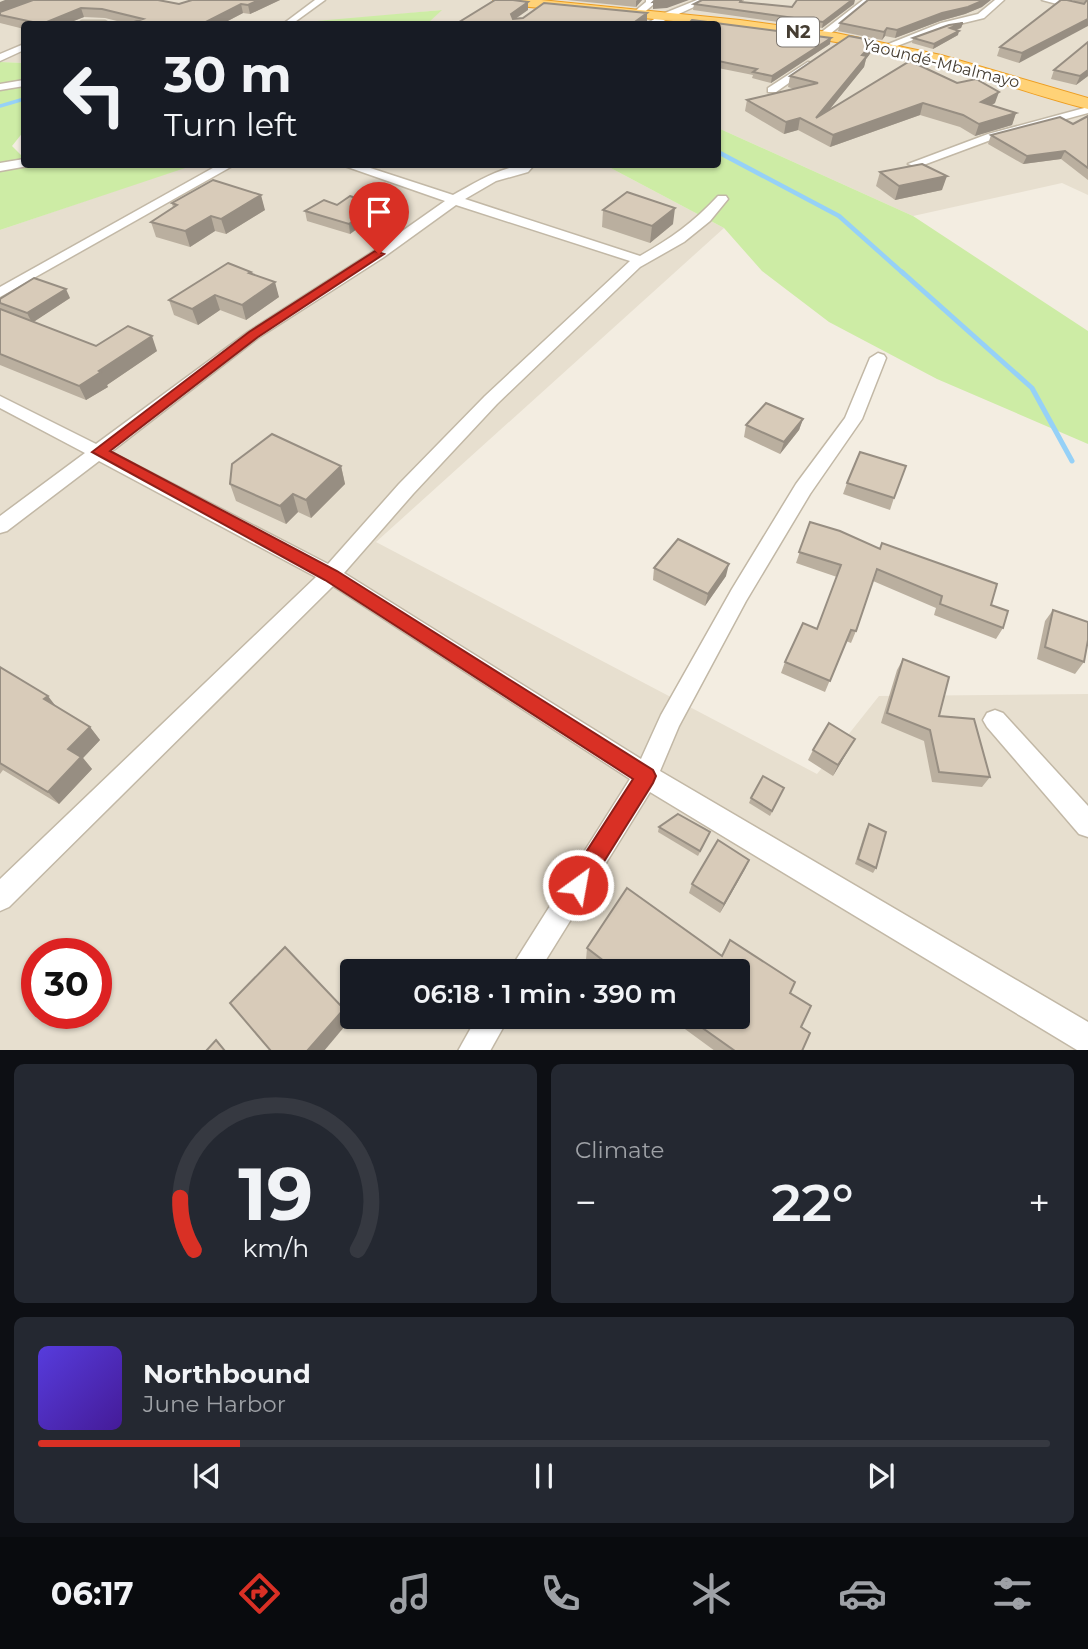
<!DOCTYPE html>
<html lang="en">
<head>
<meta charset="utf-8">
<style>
	:root { --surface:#171b24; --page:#242831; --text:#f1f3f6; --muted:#9ea1a6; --line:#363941; --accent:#d93025 }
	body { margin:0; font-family:Montserrat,sans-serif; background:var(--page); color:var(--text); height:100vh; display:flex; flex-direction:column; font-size:26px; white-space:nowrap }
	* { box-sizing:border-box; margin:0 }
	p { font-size:23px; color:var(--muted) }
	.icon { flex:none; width:38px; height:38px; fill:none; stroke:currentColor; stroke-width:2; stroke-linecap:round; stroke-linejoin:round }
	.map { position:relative; height:1050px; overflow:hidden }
	.sheet { display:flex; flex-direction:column; gap:14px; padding:14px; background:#0d0f14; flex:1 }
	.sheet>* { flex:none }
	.top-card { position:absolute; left:21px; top:21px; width:700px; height:147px; border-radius:7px; box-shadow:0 2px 5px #0004; background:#171b24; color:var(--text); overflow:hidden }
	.speed { position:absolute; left:21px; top:938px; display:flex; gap:14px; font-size:35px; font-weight:700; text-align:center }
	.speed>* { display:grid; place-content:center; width:91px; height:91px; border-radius:50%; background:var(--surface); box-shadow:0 2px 5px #0004; line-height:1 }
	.speed .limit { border:10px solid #d22; background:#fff; color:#111 }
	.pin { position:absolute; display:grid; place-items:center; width:60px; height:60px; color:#fff; margin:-72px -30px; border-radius:50% 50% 50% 0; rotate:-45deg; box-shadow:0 0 7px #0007 }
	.pin .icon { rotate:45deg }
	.me { position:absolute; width:77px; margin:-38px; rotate:32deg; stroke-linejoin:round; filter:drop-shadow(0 0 5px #0008) }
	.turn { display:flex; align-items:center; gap:24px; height:147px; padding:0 28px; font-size:32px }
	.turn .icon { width:91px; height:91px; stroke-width:2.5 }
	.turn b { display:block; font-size:49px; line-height:60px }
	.big { font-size:52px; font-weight:600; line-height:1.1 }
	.sheet .tile { flex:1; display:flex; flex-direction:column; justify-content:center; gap:10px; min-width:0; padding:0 24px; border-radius:10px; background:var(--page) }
	.sheet .dial { align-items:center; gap:0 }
	.dial svg { height:182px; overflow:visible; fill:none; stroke:var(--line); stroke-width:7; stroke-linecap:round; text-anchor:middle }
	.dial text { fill:var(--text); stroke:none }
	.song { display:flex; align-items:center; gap:21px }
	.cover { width:84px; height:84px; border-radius:10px; background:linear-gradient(135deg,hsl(250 70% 55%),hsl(260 70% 35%)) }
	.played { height:7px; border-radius:4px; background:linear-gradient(90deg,var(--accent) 20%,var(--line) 20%) }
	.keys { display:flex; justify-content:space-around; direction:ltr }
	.heat { display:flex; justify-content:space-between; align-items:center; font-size:38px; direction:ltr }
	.sheet .tiles { flex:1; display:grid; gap:14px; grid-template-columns:1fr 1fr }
	.tile:last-child { grid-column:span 2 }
	.trip { position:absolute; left:340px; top:959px; width:410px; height:70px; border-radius:7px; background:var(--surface); box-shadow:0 2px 5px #0004; font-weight:600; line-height:70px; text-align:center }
	.tabs { display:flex; height:112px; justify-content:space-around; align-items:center; background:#090b0e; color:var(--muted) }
	.tabs .icon { width:49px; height:49px }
	.tabs .on { color:var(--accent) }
	.tabs b { font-size:32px; color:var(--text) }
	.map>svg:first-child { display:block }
	.residential { fill:#e7dfcf; fill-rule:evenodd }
	.green { fill:#cdeca5 }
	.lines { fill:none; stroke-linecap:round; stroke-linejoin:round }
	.stream-far2 { stroke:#96d1f7; stroke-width:3.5 }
	.stream-far1 { stroke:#96d1f7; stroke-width:4.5 }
	.stream { stroke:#96d1f7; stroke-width:5 }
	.minor-casing { stroke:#c2b8a6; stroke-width:3 }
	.trunk-casing { stroke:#ed9e22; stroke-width:2 }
	.minor { fill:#fff; fill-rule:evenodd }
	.trunk { fill:#ffd277; fill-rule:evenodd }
	.wall { fill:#baaf9f }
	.shaded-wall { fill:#978e82 }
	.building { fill:#d8cbb9; stroke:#978e82; stroke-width:2 }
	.route { fill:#d93025; stroke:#8d1f18; stroke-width:2 }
	.labels { text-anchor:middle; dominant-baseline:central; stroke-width:5; stroke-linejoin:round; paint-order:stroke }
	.far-street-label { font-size:16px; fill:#453d32; stroke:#fff }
	.shield { fill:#fff; stroke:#7d7770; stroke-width:2 }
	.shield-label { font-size:18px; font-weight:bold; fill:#453d32 }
</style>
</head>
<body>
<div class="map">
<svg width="1088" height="1051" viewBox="0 0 1088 1051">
	<rect width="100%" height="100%" fill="#f3ede1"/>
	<!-- residential -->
	<g class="residential">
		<path d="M0,0H1088V195L1062,183L913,216L718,128V24H427L441,10L302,24H24V63L0,62Z"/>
		<path d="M194,164L605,165L724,228L376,542L817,774L879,696L1088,694V1050H0V230ZM37,954H96V1013H37ZM352,971H737V1017H352Z"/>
	</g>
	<!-- green -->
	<g class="green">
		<path d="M442,10L427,24H302L305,22Z"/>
		<path d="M0,62L24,63V131L12,146L24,158V164L194,165L0,230Z"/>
		<path d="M718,128L913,216L1088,331V444L937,379L829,322L762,271L724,228L605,165L718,164Z"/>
	</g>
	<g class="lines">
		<!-- stream-far2 -->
		<path class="stream-far2" d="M0,106L24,99"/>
		<!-- stream-far1 -->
		<path class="stream-far1" d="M718,152L839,216L904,274"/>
		<!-- stream -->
		<path class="stream" d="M902,272L1032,388L1072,461"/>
		<!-- minor casing -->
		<g class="minor-casing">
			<g id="minor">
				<path d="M315,0H325L292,24H283Z"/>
				<path d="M646,0H654L655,3L640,16H634V12L646,2Z"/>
				<path d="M697,0H709L657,24H647L660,15Z"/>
				<path d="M863,0H872L825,38H819V34Z"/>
				<path d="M995,0H1004L984,18L947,27L889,49L881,47L941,23L978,14Z"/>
				<path d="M1042,0H1058L1083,7L1079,10Z"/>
				<path d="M82,21H105L110,24H77Z"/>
				<path d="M24,44V50L0,61V54Z"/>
				<path d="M808,62L816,64L776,92H768V88Z"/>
				<path d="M24,80V86L0,90V84Z"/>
				<path d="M1088,107V113L996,138L918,167L908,164L988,134Z"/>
				<path d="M24,159V164L28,166L0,171V163Z"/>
				<path d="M220,164H236L0,297V287Z"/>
				<path d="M339,164H358L453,195C478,181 505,164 535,164L528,172L496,181L465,199L640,256C670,239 694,222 718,196H726L728,199L710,221L684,242L640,267L497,404L413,494L344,573L641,759L661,715L732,589L796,484L845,418L870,358L878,353L884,355L886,358L862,419L810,494L746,601L679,726L660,771L1088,1022V1051L1077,1050L650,792L539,971H509L630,779L333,586L9,907L0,911V879L316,577L99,461L7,531L0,533V516L85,453L0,408V396L96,444L248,332L374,251L445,201ZM456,205L630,261L485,396L399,484L328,564L111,452L258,338L384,257Z"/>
				<path d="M995,710L1003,713L1088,806V837L1079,834L987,727L983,720L987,713Z"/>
				<path d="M477,1017H509L490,1051H458Z"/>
			</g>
		</g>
		<!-- trunk casing -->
		<g class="trunk-casing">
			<path id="trunk" d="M493,0H541L740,20L836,33L941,55L1088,98V109C1019,92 954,64 884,51C756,25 630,18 500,4Z"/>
		</g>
		<!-- minor -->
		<use href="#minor" class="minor"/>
		<!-- trunk -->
		<use href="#trunk" class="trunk"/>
	</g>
	<!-- wall -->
	<g class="wall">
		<path d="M192,0H280L250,14L243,13L222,24H128H129L105,18L84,17L66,24H24V29L0,23V12L179,4Z"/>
		<path d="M567,0H642L636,7Z"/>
		<path d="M702,0H744L742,3L792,7L854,4L822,28L693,10L694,4Z"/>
		<path d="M1074,0H1088L1019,63L997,56L1000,47Z"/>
		<path d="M982,7L965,14L940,21L895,38L885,36L882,40L838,31L840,23Z"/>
		<path d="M963,23L961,28L956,30L958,35L933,49L912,43L913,38Z"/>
		<path d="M718,24L830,44L771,83L752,78L753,75L718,68Z"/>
		<path d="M875,41L872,51L866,59L864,67L829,110L910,61L995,103L991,105L1016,113L1012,125L975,136L960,127L920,115L830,147L798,130L784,134L745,111L747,100L794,89L788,87L790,76Z"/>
		<path d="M1054,70L1088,76L1076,85L1051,79Z"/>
		<path d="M1088,116V180L1061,159L1023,164L988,144L991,135L1073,124Z"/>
		<path d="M880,172L942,190L895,200L876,186Z"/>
		<path d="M172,203L265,210L226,234L215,231L190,247L156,237L151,222L173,208Z"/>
		<path d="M337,205L376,215L350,234L307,221L305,211Z"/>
		<path d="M603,210L673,224L650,243L602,227Z"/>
		<path d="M251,272L252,274L279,297L246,320L220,310L198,325L174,315L169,300Z"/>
		<path d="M70,298L33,322L96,346L157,351L107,385L108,387L86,400L0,365V299Z"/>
		<path d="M803,419L799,430L780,454L744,437L746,425Z"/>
		<path d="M341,466L345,484L311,518L298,512L286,524L236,501L230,484Z"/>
		<path d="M847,483L894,498L890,510L843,494Z"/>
		<path d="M810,522L991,605L1003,628L996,639L934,615L936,608L873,581L856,631L851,643L846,641L825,692L781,673L785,662L817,629L837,577L796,563Z"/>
		<path d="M654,568L726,576L705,606L653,580Z"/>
		<path d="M1053,610L1084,662L1075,674L1037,659L1045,621Z"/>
		<path d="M903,659L939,716L990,777L982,787L932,782L924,741L881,723L897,670Z"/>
		<path d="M0,667L56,707L90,727L100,740L83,758L92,769L59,804L3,770L0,774Z"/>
		<path d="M849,749L833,776L808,760L813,750Z"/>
		<path d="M784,788L770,816L749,803L751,798Z"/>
		<path d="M869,824L876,868L873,873L855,864L866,829Z"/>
		<path d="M659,827L710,832L698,856L658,832Z"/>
		<path d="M749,860L745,869L720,913L689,893L692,884Z"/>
		<path d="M587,948L722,956L790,993L801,1027L802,1051H715L674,1021L671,1026L659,1017H737V971H600L586,960Z"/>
	</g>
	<!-- shaded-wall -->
	<g class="shaded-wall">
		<path d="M5,0H33L0,12V2Z"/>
		<path d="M259,0H280L250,14L248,5Z"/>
		<path d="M637,0H642L636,7V1Z"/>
		<path d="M671,0H689L667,8L653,9V2Z"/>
		<path d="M852,0H855L854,4L822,28L823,22Z"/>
		<path d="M984,0H991L982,7L965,14L940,21L895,38L897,30L942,13Z"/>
		<path d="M528,2V10L511,22V14Z"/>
		<path d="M241,4L243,13L222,24H202Z"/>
		<path d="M81,8L84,17L66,24H42Z"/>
		<path d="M647,13V21L642,24H632Z"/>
		<path d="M1088,19V26L1019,63L1022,53Z"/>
		<path d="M963,23L961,28L949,32L950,28Z"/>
		<path d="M887,28L885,36L882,40L884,32Z"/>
		<path d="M959,31L958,35L933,49L934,44Z"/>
		<path d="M831,38L830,44L771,83L772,76Z"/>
		<path d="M875,41L872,51L866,59L864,67L816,126V118L862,55Z"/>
		<path d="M1088,70V76L1076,85L1080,76Z"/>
		<path d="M999,92L995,103L977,114L981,102Z"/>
		<path d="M923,103L920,115L830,147L833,135Z"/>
		<path d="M1016,113L1012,125L975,136L979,124Z"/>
		<path d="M800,118L798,130L784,134L786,122Z"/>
		<path d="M1065,151L1061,159L1023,164L1027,156Z"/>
		<path d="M947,176L942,190L895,200L899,186Z"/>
		<path d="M261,195L265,210L226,234L221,219Z"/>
		<path d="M375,205L376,215L350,234L349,224Z"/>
		<path d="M675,208L673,224L650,243L652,226Z"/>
		<path d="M211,216L215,231L190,247L185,231Z"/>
		<path d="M275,282L279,297L246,320L242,305Z"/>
		<path d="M66,289L70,298L32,323L27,313Z"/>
		<path d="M215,295L220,310L198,325L192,309Z"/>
		<path d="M152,336L157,351L107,385L108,387L86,400L79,386L99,371Z"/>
		<path d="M803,419L799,430L780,454L784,442Z"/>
		<path d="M341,466L345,484L311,518L306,500Z"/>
		<path d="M293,494L298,512L286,524L280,506Z"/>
		<path d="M729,564L726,576L705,606L708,594Z"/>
		<path d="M48,696L58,709L44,699Z"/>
		<path d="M90,727L100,740L83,758L92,769L59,804L48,792L68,749Z"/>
		<path d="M855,739L849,749L833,776L838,765Z"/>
		<path d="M749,860L745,869L720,913L724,904Z"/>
		<path d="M344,1009L350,1020L324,1051H307Z"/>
	</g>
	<!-- building -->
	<g class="building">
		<path d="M33,0H158L179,4L192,0H259L248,5L241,4L202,24H128L143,19L102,9L81,8L42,24L0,15V12Z"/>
		<path d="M495,0H513L528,2L511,14L513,19L523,18L544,3L647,13L632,24H456Z"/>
		<path d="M655,0H671L653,2Z"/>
		<path d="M702,0H741L740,2L792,7L797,0H852L823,22L694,4Z"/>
		<path d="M868,0H984L968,7L942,13L897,30L887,28L884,32L840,23Z"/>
		<path d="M1061,0H1067L1084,4L1087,0H1088V19L1022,53L1000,47Z"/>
		<path d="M692,20L831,38L772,76L753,72L757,69L718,61V24H688Z"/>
		<path d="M963,23L950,28L959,31L934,44L913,38L949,25Z"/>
		<path d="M849,36L875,41L862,55L867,56L816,118L910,61L957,83L976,79L999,92L981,102L1016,113L979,124L963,115L923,103L833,135L800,118L786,122L747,100L818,83L790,76Z"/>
		<path d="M1088,42V70L1080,76L1054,70Z"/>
		<path d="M1088,116V168L1065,151L1027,156L991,135L1060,117L1073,124Z"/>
		<path d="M922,164L947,176L899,186L880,172Z"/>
		<path d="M213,180L261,195L221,219L211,216L185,231L151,222L177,205L172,203Z"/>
		<path d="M627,192L675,208L652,226L603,210Z"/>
		<path d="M350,196L375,205L349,224L305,211L324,200L337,205Z"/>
		<path d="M228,263L251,272L249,273L275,282L242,305L215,295L192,309L169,300Z"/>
		<path d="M34,278L66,289L27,313L0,303V299Z"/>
		<path d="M0,309L96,346L128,326L152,336L99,371L101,372L79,386L0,354Z"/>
		<path d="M766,403L803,419L784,442L746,425Z"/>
		<path d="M272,434L341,466L306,500L293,494L280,506L230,484L232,464Z"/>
		<path d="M860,452L906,466L894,498L847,483Z"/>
		<path d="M810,522L840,531L880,549L882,543L997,584L991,605L1008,611L1003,628L940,604L942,596L877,569L856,631L851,630L830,681L785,662L803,623L817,629L841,565L799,552Z"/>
		<path d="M678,539L729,564L708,594L654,568Z"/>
		<path d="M1053,610L1088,622V640L1084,662L1045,647Z"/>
		<path d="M903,659L949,677L939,716L974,719L990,777L939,772L930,730L887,713Z"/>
		<path d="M0,667L48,696L44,699L90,727L68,749L81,757L48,792L0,763Z"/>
		<path d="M829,723L855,739L838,765L813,750Z"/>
		<path d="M763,776L784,788L772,811L751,798Z"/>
		<path d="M678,814L710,832L700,851L659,827Z"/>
		<path d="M869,824L886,832L876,868L858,859Z"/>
		<path d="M718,840L749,860L724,904L692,884Z"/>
		<path d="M627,888L722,956L730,940L795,982L790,993L811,1006L801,1027L810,1033L802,1051H735L687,1017H737V971H617L587,948Z"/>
		<path d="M285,947L344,1009L307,1051H271L230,1003Z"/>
		<path d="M216,1040L225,1051H206Z"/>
	</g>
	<!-- route -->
	<path class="route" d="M375,251L384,254L258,337L110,451L337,571L653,770L656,776L653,783L585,892L578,896L570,892L567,885L570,877L633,779L325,580L92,452L249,332Z"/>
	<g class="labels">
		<!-- far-street labels -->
		<g class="far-street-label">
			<text transform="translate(941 63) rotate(14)">Yaoundé-Mbalmayo</text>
		</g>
		<!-- shield labels -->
		<rect class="shield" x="777" y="17.5" width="42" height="29" rx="5"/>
		<g class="shield-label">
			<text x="798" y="32">N2</text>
		</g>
	</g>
</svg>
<div class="speed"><div class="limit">30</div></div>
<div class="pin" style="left:379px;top:254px;background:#d93025"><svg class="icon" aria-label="arrive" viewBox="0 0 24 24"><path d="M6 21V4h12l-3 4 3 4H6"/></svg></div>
<svg class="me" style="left:578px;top:885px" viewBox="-20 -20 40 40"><circle r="17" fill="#d93025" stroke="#fff" stroke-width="3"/><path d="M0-11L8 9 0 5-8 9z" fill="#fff"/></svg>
<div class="trip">06:18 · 1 min · 390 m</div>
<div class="top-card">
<div class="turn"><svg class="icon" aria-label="left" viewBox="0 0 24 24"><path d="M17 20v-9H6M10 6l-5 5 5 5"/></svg><div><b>30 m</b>Turn left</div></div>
</div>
</div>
<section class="sheet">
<div class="tiles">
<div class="tile dial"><svg viewBox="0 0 100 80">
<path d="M14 69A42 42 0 1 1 86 69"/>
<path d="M14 69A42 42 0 0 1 8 46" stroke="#d93025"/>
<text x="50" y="56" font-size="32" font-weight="700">19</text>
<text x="50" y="72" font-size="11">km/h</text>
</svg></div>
<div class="tile"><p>Climate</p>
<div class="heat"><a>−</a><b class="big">22°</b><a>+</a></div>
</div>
<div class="tile">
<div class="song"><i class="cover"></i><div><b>Northbound</b><p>June Harbor</p></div></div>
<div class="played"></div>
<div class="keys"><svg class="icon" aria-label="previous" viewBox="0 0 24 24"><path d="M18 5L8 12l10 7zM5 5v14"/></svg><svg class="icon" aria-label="pause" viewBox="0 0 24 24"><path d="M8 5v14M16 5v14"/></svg><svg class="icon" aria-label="next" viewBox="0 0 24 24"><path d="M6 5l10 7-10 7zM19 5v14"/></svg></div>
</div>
</div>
</section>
<nav class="tabs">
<b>06:17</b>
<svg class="icon on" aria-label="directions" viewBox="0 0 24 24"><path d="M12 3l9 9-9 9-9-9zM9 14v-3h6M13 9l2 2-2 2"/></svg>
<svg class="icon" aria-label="music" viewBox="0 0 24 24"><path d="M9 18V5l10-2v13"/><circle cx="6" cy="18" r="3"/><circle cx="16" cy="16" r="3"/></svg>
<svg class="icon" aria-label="phone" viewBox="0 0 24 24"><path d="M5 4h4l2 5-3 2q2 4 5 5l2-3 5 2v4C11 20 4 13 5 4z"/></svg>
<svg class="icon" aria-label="climate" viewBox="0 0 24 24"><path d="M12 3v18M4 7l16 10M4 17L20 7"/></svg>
<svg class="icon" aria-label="car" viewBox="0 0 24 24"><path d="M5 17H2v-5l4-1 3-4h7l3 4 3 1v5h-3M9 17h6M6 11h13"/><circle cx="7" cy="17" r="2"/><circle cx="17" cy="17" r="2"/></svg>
<svg class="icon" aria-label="filters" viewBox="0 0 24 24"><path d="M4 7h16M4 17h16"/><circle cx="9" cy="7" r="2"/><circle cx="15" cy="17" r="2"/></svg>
</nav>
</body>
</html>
